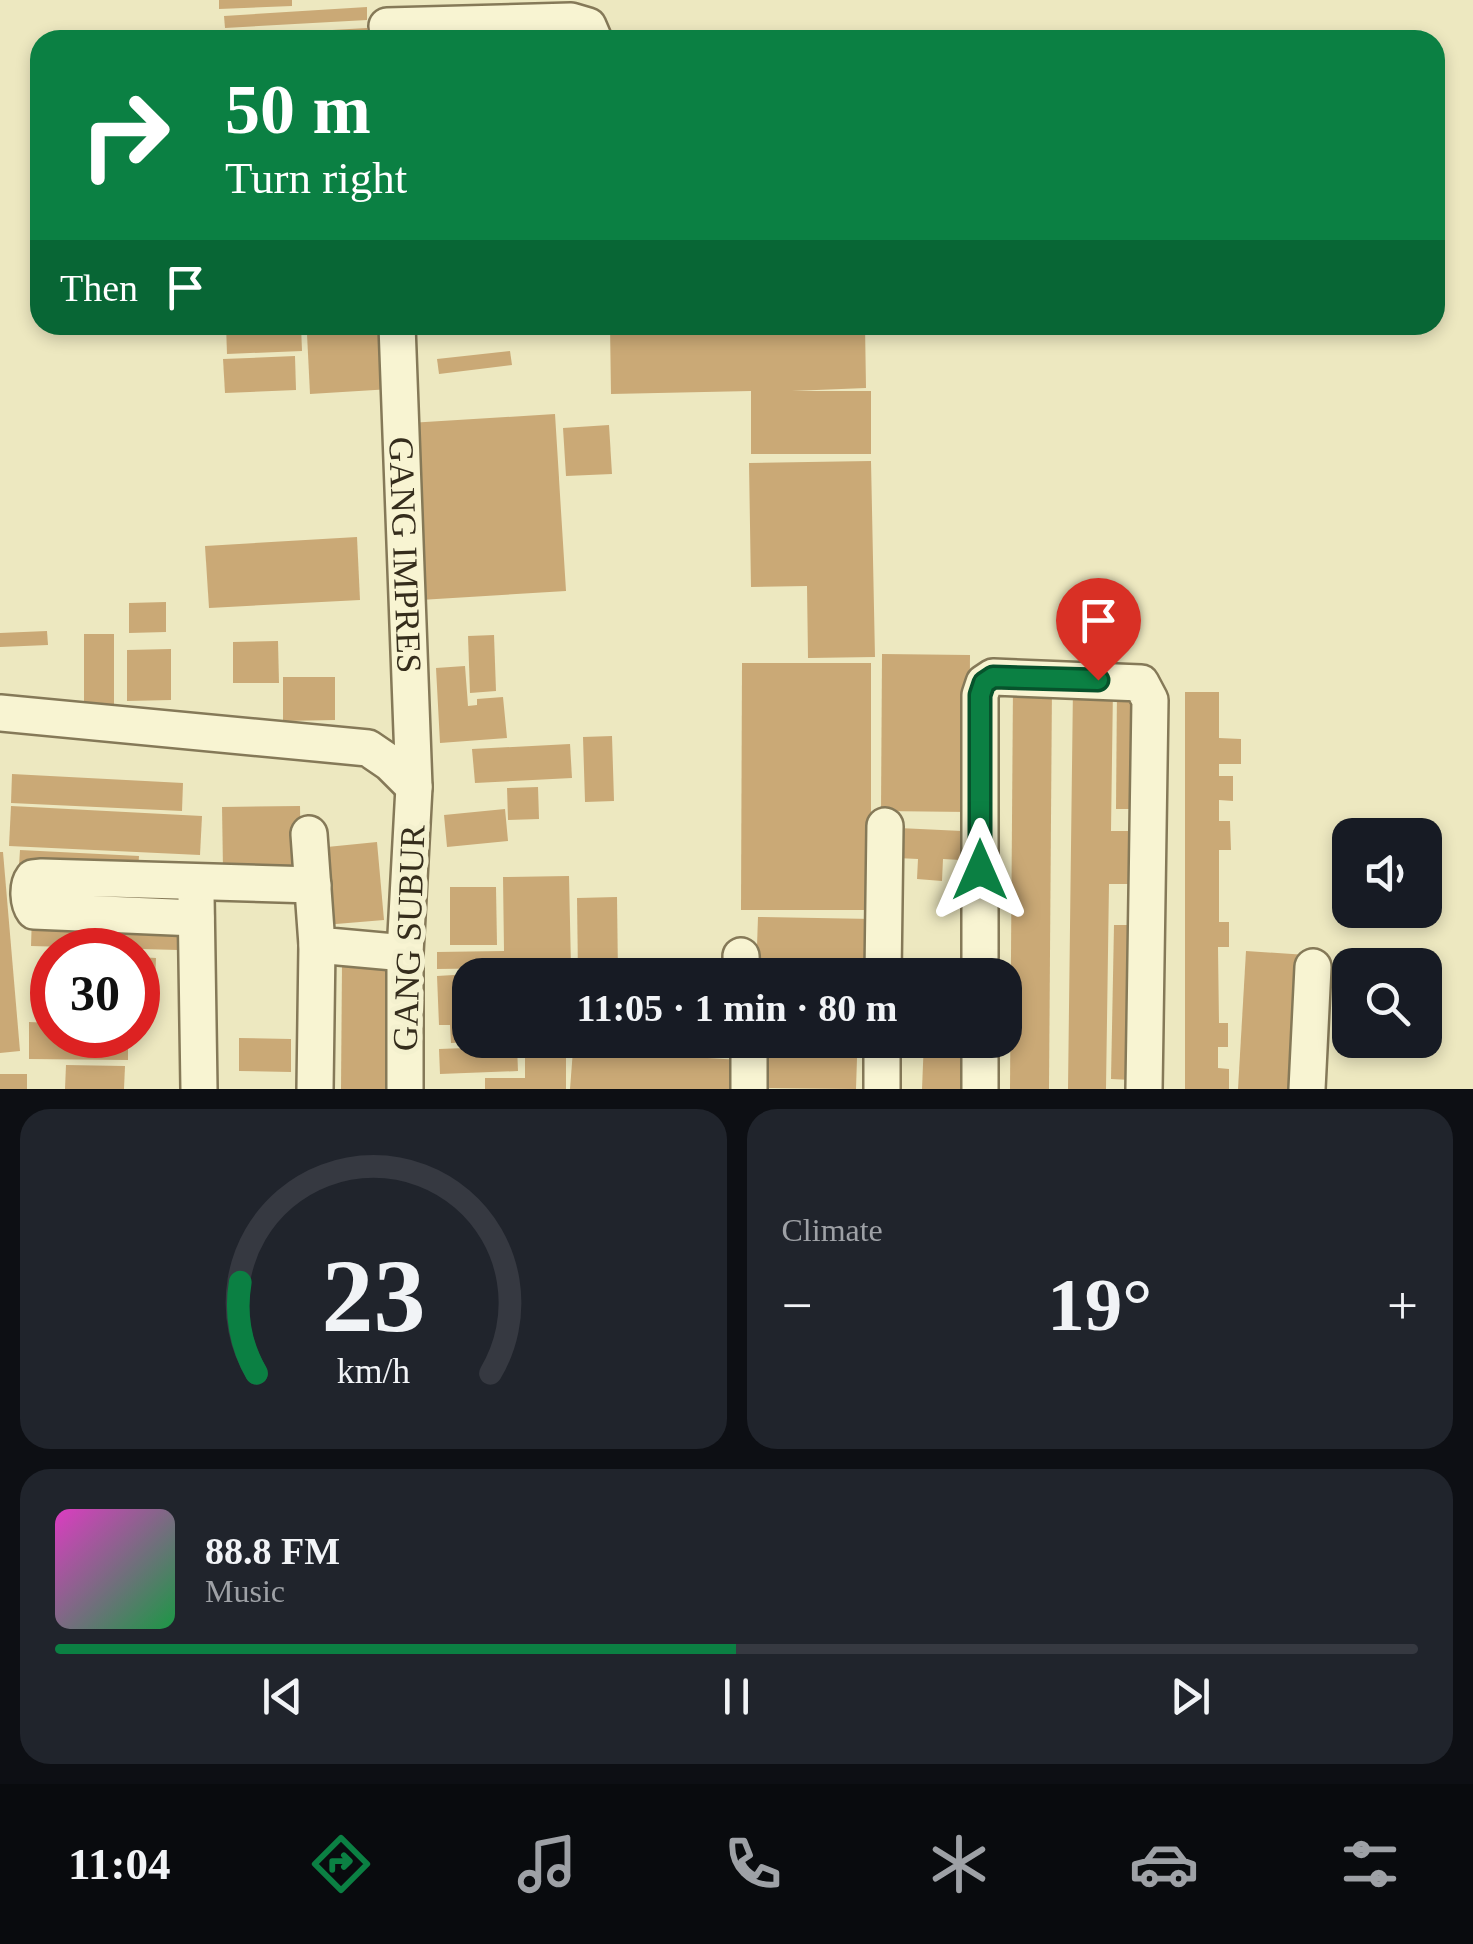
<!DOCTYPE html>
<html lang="en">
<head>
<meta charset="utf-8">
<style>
	:root { --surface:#171b24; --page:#20242c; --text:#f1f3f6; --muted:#9ea1a6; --line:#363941; --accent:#0b8043 }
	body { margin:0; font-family:"Times New Roman",serif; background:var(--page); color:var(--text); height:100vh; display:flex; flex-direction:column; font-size:38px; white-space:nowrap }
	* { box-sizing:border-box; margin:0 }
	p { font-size:32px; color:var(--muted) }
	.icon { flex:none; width:55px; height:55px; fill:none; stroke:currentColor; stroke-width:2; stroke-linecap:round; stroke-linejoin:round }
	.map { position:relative; height:1089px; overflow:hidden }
	.side { display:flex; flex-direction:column; gap:20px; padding:20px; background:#0d0f14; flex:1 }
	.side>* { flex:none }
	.hud { position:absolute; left:30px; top:30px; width:1415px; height:305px; border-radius:30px; box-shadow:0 5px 15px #0003; background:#0b8043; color:#fff; overflow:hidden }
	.buttons { position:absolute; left:1332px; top:818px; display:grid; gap:20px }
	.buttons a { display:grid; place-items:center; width:110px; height:110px; border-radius:20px; background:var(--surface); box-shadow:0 5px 15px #0003; font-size:50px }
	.speed { position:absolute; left:30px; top:928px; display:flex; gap:20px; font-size:50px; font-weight:700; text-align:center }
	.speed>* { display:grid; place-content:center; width:130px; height:130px; border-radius:50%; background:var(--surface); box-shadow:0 5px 15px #0003; line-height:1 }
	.speed .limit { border:15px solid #d22; background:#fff; color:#111 }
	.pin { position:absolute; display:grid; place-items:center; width:85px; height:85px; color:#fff; margin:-102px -42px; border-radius:50% 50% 50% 0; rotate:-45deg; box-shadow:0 0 10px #0007 }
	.pin .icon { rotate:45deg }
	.me { position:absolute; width:110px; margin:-55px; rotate:0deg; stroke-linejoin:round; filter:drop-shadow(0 0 8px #0008) }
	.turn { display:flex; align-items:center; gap:35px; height:210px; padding:0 30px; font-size:45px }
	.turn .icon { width:130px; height:130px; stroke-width:2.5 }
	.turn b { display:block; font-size:70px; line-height:85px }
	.then { display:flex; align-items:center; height:95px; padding:0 30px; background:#0003; gap:20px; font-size:38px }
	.big { font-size:75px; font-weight:700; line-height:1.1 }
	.side .widget { flex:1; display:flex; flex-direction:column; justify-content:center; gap:15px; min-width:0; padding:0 35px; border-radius:30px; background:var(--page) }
	.side .dial { align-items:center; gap:0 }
	.dial svg { height:260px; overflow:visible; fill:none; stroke:var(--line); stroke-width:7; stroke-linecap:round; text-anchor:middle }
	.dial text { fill:var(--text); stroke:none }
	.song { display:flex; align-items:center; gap:30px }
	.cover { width:120px; height:120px; border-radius:15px; background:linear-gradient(135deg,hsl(310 70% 55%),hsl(140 70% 35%)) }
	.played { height:10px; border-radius:5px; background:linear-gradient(90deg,var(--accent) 50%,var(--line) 50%) }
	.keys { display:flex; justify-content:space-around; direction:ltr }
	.heat { display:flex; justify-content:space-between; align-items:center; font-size:55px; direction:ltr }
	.side .tiles { flex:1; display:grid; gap:20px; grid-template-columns:1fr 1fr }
	.widget:last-child { grid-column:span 2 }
	.trip { position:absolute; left:452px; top:958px; width:570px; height:100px; border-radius:30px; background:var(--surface); box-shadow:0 5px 15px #0003; font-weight:700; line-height:100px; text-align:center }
	.tabs { display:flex; height:160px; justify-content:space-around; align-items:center; background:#090b0e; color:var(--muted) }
	.tabs .icon { width:70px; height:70px }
	.tabs .selected { color:var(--accent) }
	.tabs b { font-size:45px; color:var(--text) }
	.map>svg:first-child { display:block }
	.building { fill:#caa976 }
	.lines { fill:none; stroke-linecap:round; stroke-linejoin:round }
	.minor-casing { stroke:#857958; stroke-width:40 }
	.minor { stroke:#f8f4d2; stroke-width:35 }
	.route-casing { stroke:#07532c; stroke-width:25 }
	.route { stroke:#0b8043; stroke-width:18 }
	.labels { text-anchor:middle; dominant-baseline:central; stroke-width:10; stroke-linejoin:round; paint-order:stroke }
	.street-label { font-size:35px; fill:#352d1c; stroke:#f4f1cf }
</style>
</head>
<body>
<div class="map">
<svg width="1473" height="1089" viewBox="0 0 1473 1089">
	<rect width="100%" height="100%" fill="#ede8c0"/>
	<!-- building -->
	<g class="building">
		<path d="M219,0H292V6L219,9Z"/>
		<path d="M367,7V20L225,28L224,16Z"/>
		<path d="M367,28L368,40H298L297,32Z"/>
		<path d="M226,325H301L302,351L227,354Z"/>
		<path d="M610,325H865L866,388L792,391H871V454H751V391L611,394Z"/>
		<path d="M388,330L391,389L310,394L307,334Z"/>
		<path d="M510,351L512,365L439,374L437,359Z"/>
		<path d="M295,356L296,390L225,393L223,359Z"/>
		<path d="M555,414L566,591L420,600L409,423Z"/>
		<path d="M609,425L612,474L566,476L563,428Z"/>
		<path d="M871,461L875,657L808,658L807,586L751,587L749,463Z"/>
		<path d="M357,537L360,600L209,608L205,546Z"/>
		<path d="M166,602V632L129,633V603Z"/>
		<path d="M47,631L48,645L0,647V633Z"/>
		<rect x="84" y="634" width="30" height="73"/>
		<path d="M494,635L496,691L470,693L468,636Z"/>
		<path d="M278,641L279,683H233V642Z"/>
		<path d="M171,649V700L127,701V650Z"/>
		<path d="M882,654L970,655L969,812L881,811Z"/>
		<path d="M742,663H871V910H741Z"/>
		<path d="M465,666L468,706L477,705V699L503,697L507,738L440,743L436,668Z"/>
		<path d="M283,677H335V720L283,721Z"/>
		<path d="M1013,685H1052L1049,1089H1010Z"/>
		<path d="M1073,686L1113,687L1111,831H1134L1133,884H1109L1106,1089H1068Z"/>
		<path d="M1117,688H1141L1140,809H1116Z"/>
		<path d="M1185,692H1219V738L1241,739V764H1219V776H1233V801L1219,800V821H1230L1231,850H1219V922H1229V947H1218L1219,1023H1228V1047H1218V1068L1229,1069V1089H1185Z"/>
		<path d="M612,736L614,801L585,802L583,737Z"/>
		<path d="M570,744L572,778L475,783L472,749Z"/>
		<path d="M12,774L183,783L182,811L11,803Z"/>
		<path d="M538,787L539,819L508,820L507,788Z"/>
		<path d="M11,806L202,816L200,855L9,846Z"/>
		<path d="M300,806L301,870L223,871L222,807Z"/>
		<path d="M505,809L508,841L447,847L444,815Z"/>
		<path d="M899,828L962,831L960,860L943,859L942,881L917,879L918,859L897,858Z"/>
		<path d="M377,842L384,920L324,925L317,848Z"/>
		<path d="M20,850L139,856L138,872L19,866Z"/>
		<path d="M0,852H3L20,1051L0,1053Z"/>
		<path d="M569,876L571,967L437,969V952L504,951L503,877Z"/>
		<path d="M450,887H496L497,945H450Z"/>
		<path d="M617,897L618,975H578L577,898Z"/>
		<path d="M32,915L180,919L178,950L31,946Z"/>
		<path d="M758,917L873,919L872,975H756Z"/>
		<path d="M1114,925H1135L1132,1080L1111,1079Z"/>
		<path d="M1246,951L1307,955L1298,1089H1238Z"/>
		<path d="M138,957L156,958L155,983H138Z"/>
		<path d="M342,965H395L394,1089H341Z"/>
		<path d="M470,974V1042L451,1043L450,1025H439L437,976Z"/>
		<path d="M29,1022L52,1023V1035H128V1060L29,1059Z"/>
		<path d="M239,1038L291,1039V1072L239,1071Z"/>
		<path d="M755,1040H870V1058H857L856,1089L754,1088Z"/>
		<path d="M924,1040H965L964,1089H922Z"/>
		<path d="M517,1046L518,1071L440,1074L439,1049Z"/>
		<path d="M525,1049H566V1089H485V1078H525Z"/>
		<path d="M573,1050L741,1060L739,1089H570Z"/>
		<path d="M66,1065L125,1066L124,1089H65Z"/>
		<rect x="0" y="1074" width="27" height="15"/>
	</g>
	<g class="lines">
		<!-- minor casing -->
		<g class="minor-casing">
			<g id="minor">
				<path d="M387,26L571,21L588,26L594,40"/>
				<path id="s1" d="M397,325L414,787L405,953V1089"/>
				<path d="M0,713L368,748L390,763L414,787"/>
				<path d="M309,834L317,945L405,953"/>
				<path d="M196,895L199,1089"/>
				<path d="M196,918L34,911C28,903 27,886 33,878L42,877L313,885"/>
				<path d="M741,956L742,975"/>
				<path d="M883,975L885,826"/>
				<path d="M980,975V695L984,683L993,677L1141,683L1150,700L1144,1089"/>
				<path d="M749,1040V1089"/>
				<path d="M315,1089L317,945"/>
				<path d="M882,1089V1040"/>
				<path d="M980,1089V1040"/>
				<path d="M1307,1089L1313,967"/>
			</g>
		</g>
		<!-- minor -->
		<use href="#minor" class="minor"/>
	</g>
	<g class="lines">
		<!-- route casing -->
		<g class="route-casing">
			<path id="route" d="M980,870V695L984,683L993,677L1098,680"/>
		</g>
		<!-- route -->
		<use href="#route" class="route"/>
	</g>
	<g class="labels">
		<!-- street labels -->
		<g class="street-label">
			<text stroke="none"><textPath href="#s1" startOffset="230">GANG IMPRES</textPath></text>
			<text transform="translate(409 938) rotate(-88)">GANG SUBUR</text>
		</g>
	</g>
</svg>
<div class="buttons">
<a><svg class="icon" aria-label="sound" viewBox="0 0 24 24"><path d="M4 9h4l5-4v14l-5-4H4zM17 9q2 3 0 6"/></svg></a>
<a><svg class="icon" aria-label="search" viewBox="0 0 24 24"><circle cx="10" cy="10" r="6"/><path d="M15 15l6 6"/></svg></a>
</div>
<div class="speed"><div class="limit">30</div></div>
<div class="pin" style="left:1098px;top:680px;background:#d93025"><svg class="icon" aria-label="arrive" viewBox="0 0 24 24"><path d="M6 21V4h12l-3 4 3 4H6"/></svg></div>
<svg class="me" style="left:980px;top:870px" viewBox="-20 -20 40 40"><path d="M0-17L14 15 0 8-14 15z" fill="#0b8043" stroke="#fff" stroke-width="4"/></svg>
<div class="trip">11:05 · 1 min · 80 m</div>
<div class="hud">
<div class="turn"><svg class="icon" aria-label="right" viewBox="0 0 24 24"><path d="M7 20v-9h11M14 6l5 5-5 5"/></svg><div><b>50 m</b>Turn right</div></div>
<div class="then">Then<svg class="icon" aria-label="arrive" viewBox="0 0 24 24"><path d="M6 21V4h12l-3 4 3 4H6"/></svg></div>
</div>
</div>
<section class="side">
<div class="tiles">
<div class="widget dial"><svg viewBox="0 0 100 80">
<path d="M14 69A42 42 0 1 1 86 69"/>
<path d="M14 69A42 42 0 0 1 9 41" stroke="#0b8043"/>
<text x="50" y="56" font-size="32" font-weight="700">23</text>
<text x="50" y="72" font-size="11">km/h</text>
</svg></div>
<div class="widget"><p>Climate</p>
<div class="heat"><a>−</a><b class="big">19°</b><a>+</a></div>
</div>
<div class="widget">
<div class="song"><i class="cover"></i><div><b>88.8 FM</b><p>Music</p></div></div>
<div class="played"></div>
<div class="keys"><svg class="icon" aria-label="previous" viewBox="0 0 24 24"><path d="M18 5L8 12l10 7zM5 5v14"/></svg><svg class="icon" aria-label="pause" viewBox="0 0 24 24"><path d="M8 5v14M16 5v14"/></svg><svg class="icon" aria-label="next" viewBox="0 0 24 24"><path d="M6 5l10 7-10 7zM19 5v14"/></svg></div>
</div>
</div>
</section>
<nav class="tabs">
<b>11:04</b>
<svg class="icon selected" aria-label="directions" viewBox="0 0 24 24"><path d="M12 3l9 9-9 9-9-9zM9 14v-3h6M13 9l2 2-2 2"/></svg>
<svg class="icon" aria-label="music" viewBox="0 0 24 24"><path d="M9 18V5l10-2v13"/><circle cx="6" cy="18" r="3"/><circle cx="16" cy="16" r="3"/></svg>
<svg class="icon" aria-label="phone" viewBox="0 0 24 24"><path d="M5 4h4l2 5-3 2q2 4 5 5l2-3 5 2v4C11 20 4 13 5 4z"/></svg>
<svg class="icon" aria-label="climate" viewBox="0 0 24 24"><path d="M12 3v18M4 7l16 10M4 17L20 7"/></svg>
<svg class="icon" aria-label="car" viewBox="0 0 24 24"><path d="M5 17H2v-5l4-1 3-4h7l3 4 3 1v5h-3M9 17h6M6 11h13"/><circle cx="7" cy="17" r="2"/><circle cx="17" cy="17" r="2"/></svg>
<svg class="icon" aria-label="filters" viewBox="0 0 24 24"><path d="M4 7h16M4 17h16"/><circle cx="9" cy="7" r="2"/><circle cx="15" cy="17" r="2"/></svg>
</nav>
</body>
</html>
